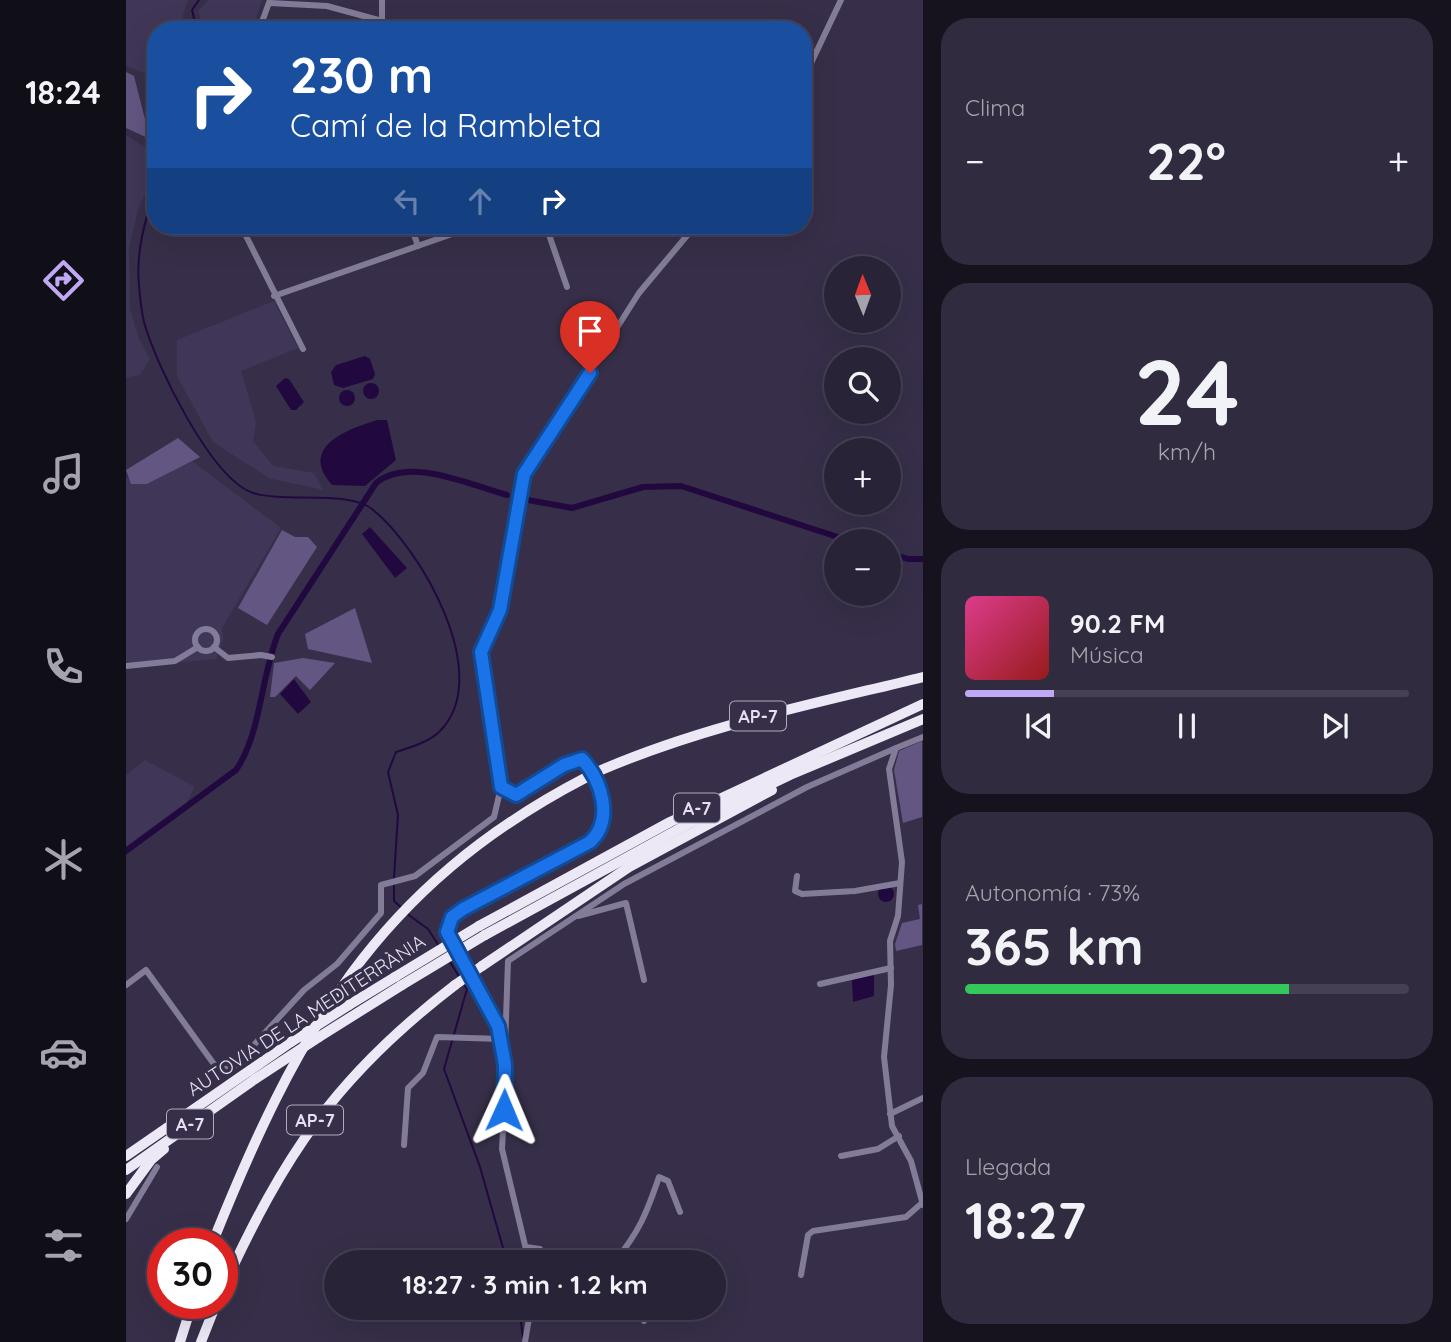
<!DOCTYPE html>
<html lang="es">
<head>
<meta charset="utf-8">
<style>
	:root { --surface:#292337; --page:#312b3f; --text:#f1f3f6; --muted:#a5a4ad; --line:#454052; --accent:#bfa9f4 }
	body { margin:0; font-family:Quicksand,sans-serif; background:var(--page); color:var(--text); height:100vh; display:flex; flex-direction:column; font-size:26px; white-space:nowrap }
	* { box-sizing:border-box; margin:0 }
	p { font-size:23px; color:var(--muted) }
	.icon { flex:none; width:38px; height:38px; fill:none; stroke:currentColor; stroke-width:2; stroke-linecap:round; stroke-linejoin:round }
	.map { position:relative; flex:1; overflow:hidden }
	.side { display:flex; flex-direction:column; gap:18px; padding:18px; background:#17131e; width:528px }
	.side>* { flex:none }
	.hud { position:absolute; left:21px; top:21px; width:665px; height:214px; border-radius:28px; box-shadow:0 7px 28px #0002,0 0 0 2px var(--line); background:#1a4fa0; color:#fff; overflow:hidden }
	.needle { width:46px; rotate:359deg }
	.fabs { position:absolute; left:698px; top:256px; display:grid; gap:14px }
	.fabs a { display:grid; place-items:center; width:77px; height:77px; border-radius:50%; background:var(--surface); box-shadow:0 7px 28px #0002,0 0 0 2px var(--line); font-size:35px }
	.speed { position:absolute; left:21px; top:1228px; display:flex; gap:14px; font-size:35px; font-weight:700; text-align:center }
	.speed>* { display:grid; place-content:center; width:91px; height:91px; border-radius:50%; background:var(--surface); box-shadow:0 7px 28px #0002,0 0 0 2px var(--line); line-height:1 }
	.speed .limit { border:10px solid #d22; background:#fff; color:#111 }
	.pin { position:absolute; display:grid; place-items:center; width:60px; height:60px; color:#fff; margin:-72px -30px; border-radius:50% 50% 50% 0; rotate:-45deg; box-shadow:0 0 7px #0007 }
	.pin .icon { rotate:45deg }
	.me { position:absolute; width:77px; margin:-38px; rotate:1deg; stroke-linejoin:round; filter:drop-shadow(0 0 5px #0008) }
	.turn { display:flex; align-items:center; gap:24px; height:147px; padding:0 28px; font-size:32px }
	.turn .icon { width:91px; height:91px; stroke-width:2.5 }
	.turn b { display:block; font-size:49px; line-height:60px }
	.lanes { display:flex; align-items:center; height:66px; padding:0 28px; background:#0003; justify-content:center; gap:35px; direction:ltr }
	.lanes .off { opacity:.35 }
	.big { font-size:52px; font-weight:800; line-height:1.1 }
	.side .card { flex:1; display:flex; flex-direction:column; justify-content:center; gap:10px; min-width:0; padding:0 24px; border-radius:28px; background:var(--page) }
	.side .dial { align-items:center; gap:0 }
	.dial b { font-size:91px; line-height:1 }
	.song { display:flex; align-items:center; gap:21px }
	.cover { width:84px; height:84px; border-radius:10px; background:linear-gradient(135deg,hsl(330 70% 55%),hsl(0 70% 35%)) }
	.played { height:7px; border-radius:4px; background:linear-gradient(90deg,var(--accent) 20%,var(--line) 20%) }
	.keys { display:flex; justify-content:space-around; direction:ltr }
	.heat { display:flex; justify-content:space-between; align-items:center; font-size:38px; direction:ltr }
	.charge { height:10px; border-radius:5px; background:linear-gradient(90deg,#34c759 73%,var(--line) 0) }
	.trip { position:absolute; left:198px; top:1250px; width:402px; height:70px; border-radius:35px; background:var(--surface); box-shadow:0 7px 28px #0002,0 0 0 2px var(--line); font-weight:800; line-height:70px; text-align:center }
	main { display:flex; flex:1; min-height:0 }
	.dock { display:flex; flex-direction:column; width:126px; justify-content:space-around; align-items:center; background:#100e16; color:var(--muted) }
	.dock .icon { width:49px; height:49px }
	.dock .active { color:var(--accent) }
	.dock b { font-size:32px; color:var(--text) }
	.map>svg:first-child { display:block }
	.built { fill:#403657 }
	.green { fill:#635683 }
	.water { fill:#210940 }
	.lines { fill:none; stroke-linecap:round; stroke-linejoin:round }
	.stream { stroke:#210940; stroke-width:2 }
	.canal { stroke:#210940; stroke-width:6 }
	.minor { stroke:#837c98; stroke-width:6 }
	.highway { stroke:#ece8f6; stroke-width:10 }
	.highway-bridge { stroke:#ece8f6; stroke-width:10 }
	.route-casing { stroke:#114b97; stroke-width:18 }
	.route { stroke:#1a73e8; stroke-width:12 }
	.labels { text-anchor:middle; dominant-baseline:central; stroke-width:7; stroke-linejoin:round; paint-order:stroke }
	.shield { fill:#372f49; stroke:#b0abbf; stroke-width:2 }
	.shield-label { font-size:18px; font-weight:bold; fill:#e4e0f1 }
	.street-label { font-size:19px; fill:#e4e0f1; stroke:#372f49 }
</style>
</head>
<body>
<main>
<nav class="dock">
<b>18:24</b>
<svg class="icon active" aria-label="directions" viewBox="0 0 24 24"><path d="M12 3l9 9-9 9-9-9zM9 14v-3h6M13 9l2 2-2 2"/></svg>
<svg class="icon" aria-label="music" viewBox="0 0 24 24"><path d="M9 18V5l10-2v13"/><circle cx="6" cy="18" r="3"/><circle cx="16" cy="16" r="3"/></svg>
<svg class="icon" aria-label="phone" viewBox="0 0 24 24"><path d="M5 4h4l2 5-3 2q2 4 5 5l2-3 5 2v4C11 20 4 13 5 4z"/></svg>
<svg class="icon" aria-label="climate" viewBox="0 0 24 24"><path d="M12 3v18M4 7l16 10M4 17L20 7"/></svg>
<svg class="icon" aria-label="car" viewBox="0 0 24 24"><path d="M5 17H2v-5l4-1 3-4h7l3 4 3 1v5h-3M9 17h6M6 11h13"/><circle cx="7" cy="17" r="2"/><circle cx="17" cy="17" r="2"/></svg>
<svg class="icon" aria-label="filters" viewBox="0 0 24 24"><path d="M4 7h16M4 17h16"/><circle cx="9" cy="7" r="2"/><circle cx="15" cy="17" r="2"/></svg>
</nav>
<div class="map">
<svg width="797" height="1342" viewBox="0 0 797 1342">
	<rect width="100%" height="100%" fill="#372f49"/>
	<!-- built -->
	<g class="built">
		<path d="M0,0H62L52,30H30V78L0,66Z"/>
		<path d="M82,0H136L127,30H79L72,11Z"/>
		<path d="M0,135L30,154L25,182L12,209L3,249L4,309L13,339L24,359L14,375L0,378Z"/>
		<path d="M148,301L172,348L115,371L130,422L127,441L147,466L188,473L197,490L143,478L87,442L51,376V340Z"/>
		<path d="M66,461L155,528L96,628L97,641L90,659L0,667V476L5,483L21,484Z"/>
		<path d="M19,760L69,787L61,802L0,846V775Z"/>
	</g>
	<!-- green -->
	<g class="green">
		<path d="M0,72L8,76L24,139L0,128Z"/>
		<path d="M52,438L74,457L21,484H5L0,470Z"/>
		<path d="M156,530L169,537H182L191,547L141,625L112,608Z"/>
		<path d="M229,608L246,663L182,649L179,634Z"/>
		<path d="M177,658L209,663L184,690L170,676L149,697H144L148,663Z"/>
		<path d="M796,741V817L777,823L768,770L773,751Z"/>
		<path d="M796,904V945L770,951L769,944L776,923L794,919L792,905Z"/>
	</g>
	<!-- water -->
	<g class="water">
		<path d="M239,356L244,359L249,374L247,379L217,388L208,385L205,372L210,365Z"/>
		<path d="M159,378L163,379L178,402L170,410H165L150,386Z"/>
		<circle cx="245" cy="391" r="8"/>
		<circle cx="221" cy="398" r="8"/>
		<path d="M252,420H261L270,460L239,486L206,485C172,447 221,429 252,420Z"/>
		<path d="M244,527L281,568L269,578L236,534Z"/>
		<path d="M168,679L185,702L172,714L154,694Z"/>
		<circle cx="760" cy="894" r="8"/>
		<path d="M748,974V996L727,1002L726,980Z"/>
	</g>
	<g class="lines">
		<!-- stream -->
		<g class="stream">
			<path d="M71,30L66,10L73,0"/>
			<path d="M30,192C18,219 10,255 13,285C14,297 15,310 18,322C29,363 85,479 127,493C160,503 222,490 246,509C294,547 370,677 313,732C303,742 283,748 270,752L262,772L272,815L268,878"/>
			<path d="M268,883V901L277,909"/>
			<path d="M280,913L302,929L313,946"/>
			<path d="M324,962L334,978"/>
			<path d="M337,983L341,989L318,1069L354,1167L381,1262"/>
			<path d="M393,1307L397,1337"/>
		</g>
		<!-- canal -->
		<g class="canal">
			<path d="M402,500L446,508L517,487L555,486L724,541"/>
			<path d="M763,553L782,559H797"/>
			<path d="M0,851L110,770C135,734 135,676 152,634L250,483C283,456 344,485 381,495"/>
		</g>
		<!-- minor -->
		<g class="minor">
			<path d="M144,3L201,6L256,21V0"/>
			<path d="M133,30L144,0"/>
			<path d="M677,80L715,0"/>
			<path d="M115,226L177,349"/>
			<path d="M285,226L292,246"/>
			<path d="M420,226L441,287"/>
			<path d="M148,296L349,226"/>
			<circle cx="80" cy="640" r="11"/>
			<path d="M88,647L102,658L135,655L146,657"/>
			<path d="M0,666L49,661L72,647"/>
			<path d="M797,737L770,748L763,769L776,862L772,916L764,941L765,985L758,1057L766,1126L785,1161L797,1205"/>
			<path d="M671,876L669,891L676,894L729,891L774,883"/>
			<path d="M452,916L500,903L518,980"/>
			<path d="M694,984L765,968"/>
			<path d="M0,985L20,970L90,1067L105,1070L178,990L211,964L255,913V885L289,876L368,817L375,787"/>
			<path d="M379,1047L382,961L498,884L681,787L770,748"/>
			<path d="M764,1114L797,1098"/>
			<path d="M278,1145L282,1088L297,1073L311,1037L375,1039"/>
			<path d="M715,1156L752,1149L773,1136"/>
			<path d="M0,1219L31,1167"/>
			<path d="M400,1247L414,1249L426,1262"/>
			<path d="M403,1262L376,1149L379,1090L375,1039L368,1016L321,932L326,917L336,909L464,842C488,820 476,780 456,759L438,765L390,795L375,787L355,652L374,610L398,474L513,293L569,226"/>
			<path d="M488,1262C513,1233 521,1212 533,1177L542,1181L554,1212"/>
			<path d="M675,1275L682,1235L687,1231L780,1217L796,1203"/>
			<path d="M513,1307L518,1321"/>
			<path d="M399,1342L405,1307"/>
		</g>
		<!-- highway -->
		<g class="highway">
			<path d="M473,771C577,726 687,704 797,677"/>
			<path d="M353,926L544,822L797,704"/>
			<path d="M359,935L564,823L664,775L797,719"/>
			<path d="M356,966L503,867L646,790"/>
			<path d="M223,1005L269,977"/>
			<path d="M193,1037L276,985"/>
			<path d="M0,1156L165,1042"/>
			<path d="M0,1170L129,1079"/>
			<path d="M0,1194L25,1160L38,1149"/>
			<path d="M86,1244C170,1034 250,887 459,778"/>
			<path d="M96,1290C158,1155 209,1077 329,985"/>
			<path d="M54,1342L66,1304"/>
			<path d="M75,1342L90,1304"/>
		</g>
		<!-- highway-bridge -->
		<g class="highway-bridge">
			<path d="M459,778L473,771"/>
			<path d="M269,977L353,926"/>
			<path d="M276,985L359,935"/>
			<path d="M329,985L356,966"/>
			<path d="M165,1042L223,1005"/>
			<path d="M129,1079L193,1037"/>
		</g>
	</g>
	<g class="lines">
		<!-- route casing -->
		<g class="route-casing">
			<path id="route" d="M378,1110L379,1065L372,1026L321,932L326,917L337,909L464,842C488,820 476,781 456,759L438,765L390,795L375,787L355,652L374,610L398,474L464,373"/>
		</g>
		<!-- route -->
		<use href="#route" class="route"/>
	</g>
	<g class="labels">
		<!-- shield labels -->
		<g class="shield">
			<rect x="604" y="701.5" width="56" height="29" rx="5"/>
			<rect x="548" y="793.5" width="46" height="29" rx="5"/>
			<rect x="161" y="1105.5" width="56" height="29" rx="5"/>
			<rect x="41" y="1109.5" width="46" height="29" rx="5"/>
		</g>
		<g class="shield-label">
			<text x="632" y="716">AP-7</text>
			<text x="571" y="808">A-7</text>
			<text x="189" y="1120">AP-7</text>
			<text x="64" y="1124">A-7</text>
		</g>
		<!-- street labels -->
		<g class="street-label">
			<text transform="translate(180 1015) rotate(-33)">AUTOVIA DE LA MEDITERRÀNIA</text>
		</g>
	</g>
</svg>
<div class="fabs">
<a><svg class="needle" viewBox="-14 -14 28 28"><path d="M0-13l5 13h-10z" fill="#e53935"/><path d="M0 13l5-13h-10z" fill="#a5a4ad"/></svg></a>
<a><svg class="icon" aria-label="search" viewBox="0 0 24 24"><circle cx="10" cy="10" r="6"/><path d="M15 15l6 6"/></svg></a>
<a>+</a>
<a>−</a>
</div>
<div class="speed"><div class="limit">30</div></div>
<div class="pin" style="left:464px;top:373px;background:#d93025"><svg class="icon" aria-label="arrive" viewBox="0 0 24 24"><path d="M6 21V4h12l-3 4 3 4H6"/></svg></div>
<svg class="me" style="left:378px;top:1110px" viewBox="-20 -20 40 40"><path d="M0-17L14 15 0 8-14 15z" fill="#1a73e8" stroke="#fff" stroke-width="4"/></svg>
<div class="trip">18:27 · 3 min · 1.2 km</div>
<div class="hud">
<div class="turn"><svg class="icon" aria-label="right" viewBox="0 0 24 24"><path d="M7 20v-9h11M14 6l5 5-5 5"/></svg><div><b>230 m</b>Camí de la Rambleta</div></div>
<div class="lanes"><svg class="icon off" aria-label="left" viewBox="0 0 24 24"><path d="M17 20v-9H6M10 6l-5 5 5 5"/></svg><svg class="icon off" aria-label="ahead" viewBox="0 0 24 24"><path d="M12 20V5M6 11l6-6 6 6"/></svg><svg class="icon" aria-label="right" viewBox="0 0 24 24"><path d="M7 20v-9h11M14 6l5 5-5 5"/></svg></div>
</div>
</div>
<section class="side">
<div class="card"><p>Clima</p>
<div class="heat"><a>−</a><b class="big">22°</b><a>+</a></div>
</div>
<div class="card dial"><b>24</b><p>km/h</p></div>
<div class="card">
<div class="song"><i class="cover"></i><div><b>90.2 FM</b><p>Música</p></div></div>
<div class="played"></div>
<div class="keys"><svg class="icon" aria-label="previous" viewBox="0 0 24 24"><path d="M18 5L8 12l10 7zM5 5v14"/></svg><svg class="icon" aria-label="pause" viewBox="0 0 24 24"><path d="M8 5v14M16 5v14"/></svg><svg class="icon" aria-label="next" viewBox="0 0 24 24"><path d="M6 5l10 7-10 7zM19 5v14"/></svg></div>
</div>
<div class="card"><p>Autonomía · 73%</p><b class="big">365 km</b><div class="charge"></div></div>
<div class="card"><p>Llegada</p><b class="big">18:27</b></div>
</section>
</main>
</body>
</html>
